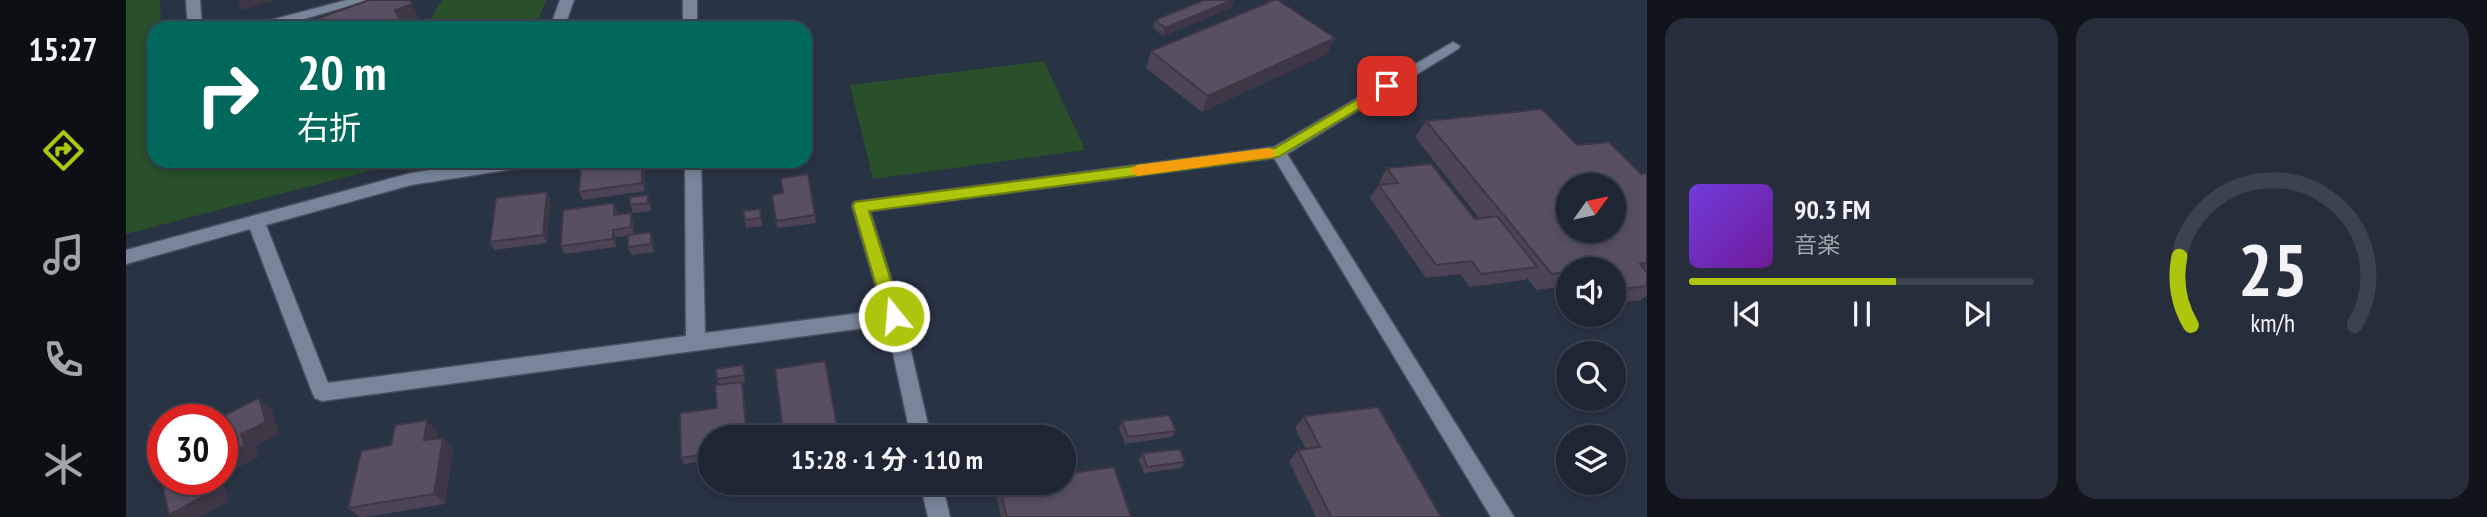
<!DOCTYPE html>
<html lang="ja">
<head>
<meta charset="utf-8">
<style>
	:root { --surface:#1e2633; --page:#262e3b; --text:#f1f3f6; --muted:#a1a5ac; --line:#3c434e; --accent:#adc60d }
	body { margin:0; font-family:"PT Sans Narrow","Noto Sans JP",sans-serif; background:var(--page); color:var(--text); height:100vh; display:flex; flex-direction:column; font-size:26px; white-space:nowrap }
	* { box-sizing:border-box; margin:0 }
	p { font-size:23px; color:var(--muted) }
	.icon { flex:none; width:38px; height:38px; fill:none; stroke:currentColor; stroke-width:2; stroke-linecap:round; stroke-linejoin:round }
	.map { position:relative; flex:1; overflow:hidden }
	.drawer { display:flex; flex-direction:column; gap:18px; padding:18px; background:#10151c; width:840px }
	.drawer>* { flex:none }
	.banner { position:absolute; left:21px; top:21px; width:665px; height:147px; border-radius:21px; box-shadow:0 4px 10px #0003,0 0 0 2px var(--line); background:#00695c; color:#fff; overflow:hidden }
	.needle { width:46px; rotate:57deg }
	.tools { position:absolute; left:1430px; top:173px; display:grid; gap:14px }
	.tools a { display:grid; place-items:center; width:70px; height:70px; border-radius:50%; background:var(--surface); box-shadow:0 4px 10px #0003,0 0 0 2px var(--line); font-size:35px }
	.speed { position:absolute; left:21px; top:404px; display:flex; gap:14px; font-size:35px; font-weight:700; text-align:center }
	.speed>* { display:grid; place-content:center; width:91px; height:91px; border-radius:50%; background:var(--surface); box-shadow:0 4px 10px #0003,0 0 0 2px var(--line); line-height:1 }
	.speed .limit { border:10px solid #d22; background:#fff; color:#111 }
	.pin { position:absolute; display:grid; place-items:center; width:60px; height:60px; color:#fff; margin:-30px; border-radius:14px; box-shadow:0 4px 10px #0006 }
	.me { position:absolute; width:77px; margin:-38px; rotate:343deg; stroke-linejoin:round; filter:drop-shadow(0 0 5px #0008) }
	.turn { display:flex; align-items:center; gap:24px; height:147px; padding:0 35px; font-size:32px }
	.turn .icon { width:91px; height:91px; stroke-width:2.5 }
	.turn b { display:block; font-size:49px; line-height:60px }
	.drawer .widget { flex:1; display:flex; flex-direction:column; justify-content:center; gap:10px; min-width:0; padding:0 24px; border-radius:21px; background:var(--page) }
	.drawer .dial { align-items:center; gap:0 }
	.dial svg { height:182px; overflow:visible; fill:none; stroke:var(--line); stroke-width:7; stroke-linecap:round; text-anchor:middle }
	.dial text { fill:var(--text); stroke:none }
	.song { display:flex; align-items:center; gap:21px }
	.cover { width:84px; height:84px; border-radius:10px; background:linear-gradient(135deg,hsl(260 70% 55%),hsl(280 70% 35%)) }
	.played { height:7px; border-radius:4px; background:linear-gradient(90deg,var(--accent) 60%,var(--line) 60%) }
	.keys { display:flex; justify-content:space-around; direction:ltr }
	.drawer .tiles { flex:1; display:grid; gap:18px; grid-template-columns:repeat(2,1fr) }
	.trip { position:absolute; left:572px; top:425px; width:378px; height:70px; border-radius:35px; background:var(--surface); box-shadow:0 4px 10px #0003,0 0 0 2px var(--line); font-weight:700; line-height:70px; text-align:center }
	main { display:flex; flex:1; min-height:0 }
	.menu { display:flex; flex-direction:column; width:126px; justify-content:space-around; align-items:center; background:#0c0f14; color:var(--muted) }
	.menu .icon { width:49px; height:49px }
	.menu .active { color:var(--accent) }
	.menu b { font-size:32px; color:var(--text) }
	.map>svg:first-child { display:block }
	.green { fill:#29502a }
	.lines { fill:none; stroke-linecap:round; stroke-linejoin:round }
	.minor-casing { stroke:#47505e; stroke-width:3 }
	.minor { fill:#79869a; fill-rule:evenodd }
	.wall { fill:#4c4455 }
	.shaded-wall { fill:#3e3745 }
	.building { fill:#584f63; stroke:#3e3745; stroke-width:2; fill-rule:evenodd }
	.route { fill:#adc60d; stroke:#708108; stroke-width:2 }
	.slow { fill:#f59e0b }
</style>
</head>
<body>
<main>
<nav class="menu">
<b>15:27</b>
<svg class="icon active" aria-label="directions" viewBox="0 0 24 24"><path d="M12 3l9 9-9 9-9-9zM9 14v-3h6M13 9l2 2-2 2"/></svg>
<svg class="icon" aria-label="music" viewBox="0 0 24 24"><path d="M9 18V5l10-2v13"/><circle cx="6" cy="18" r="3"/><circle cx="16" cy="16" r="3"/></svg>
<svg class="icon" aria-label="phone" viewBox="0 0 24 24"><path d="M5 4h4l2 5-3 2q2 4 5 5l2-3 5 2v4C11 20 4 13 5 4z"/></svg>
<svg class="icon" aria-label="climate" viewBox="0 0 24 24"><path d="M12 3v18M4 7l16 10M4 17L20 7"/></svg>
</nav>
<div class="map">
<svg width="1521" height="517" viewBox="0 0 1521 517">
	<rect width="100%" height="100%" fill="#283344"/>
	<!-- green -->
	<g class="green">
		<path d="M0,0H34L35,28H28V161H282L0,234Z"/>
		<path d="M316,0H420L409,28H299Z"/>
		<path d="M918,61L959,150L747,179L724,85Z"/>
	</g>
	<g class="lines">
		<!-- minor casing -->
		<g class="minor-casing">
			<g id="minor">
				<path d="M60,0H74L76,28H62Z"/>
				<path d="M221,0H243L147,28H124L126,25Z"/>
				<path d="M434,0H448L438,28H424Z"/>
				<rect x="557" y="0" width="14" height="28"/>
				<path d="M1327,42L1334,46L1332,49L1161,154L1388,517H1365L1148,158L744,211L777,316L805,438H785L761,325L196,401L189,398L186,392L124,229L0,264V250L285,173L364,161H408L400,167L285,185L140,225L202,383L560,336L559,161H575L579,333L757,310L726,206L728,202L1148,147Z"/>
				<path d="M794,483H816L824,517H802Z"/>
			</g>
		</g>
		<!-- minor -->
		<use href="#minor" class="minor"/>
	</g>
	<!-- wall -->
	<g class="wall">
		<path d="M1108,0L1105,8L1037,36L1027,28L1029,20Z"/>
		<path d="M1209,38L1201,54L1076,112L1020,68L1025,51Z"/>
		<path d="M1300,121L1451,145L1515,174L1521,173V295L1515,300L1488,303V270H1442V286L1410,290L1401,278L1399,280L1344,287L1334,274L1300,278L1244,198L1253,185H1254L1253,182L1261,168L1349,219L1353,218L1289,137Z"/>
		<path d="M519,161V191L457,200L453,192Z"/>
		<path d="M421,192L424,200L421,243L368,250L364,242Z"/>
		<path d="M646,195L689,215L690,223L651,228Z"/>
		<path d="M488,203L491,211V215L508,221V234L525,232L527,240L528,252L505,255L502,247V236L490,237V247L439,254L435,246Z"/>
		<path d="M524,203L525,211L507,213L504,205Z"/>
		<path d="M634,209L636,226L620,228L617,211Z"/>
		<path d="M617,365L619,382L616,383L618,389L584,438V460L558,464L555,458L591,408L593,385L591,379Z"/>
		<path d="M1178,416L1315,517H1190L1163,461L1172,450L1180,449L1169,428Z"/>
		<path d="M301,420L311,432L310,439L317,438L327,449L319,504L239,517H234L222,508L265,445Z"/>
		<path d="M996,421L1050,431L1046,437L999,444L993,428Z"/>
		<path d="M712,431V438H658Z"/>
		<path d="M1017,453L1059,462L1055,468L1018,473L1013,460Z"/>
		<path d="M872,483L1005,517H875L870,493Z"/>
	</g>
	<!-- shaded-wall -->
	<g class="shaded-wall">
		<path d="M117,0H150L117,10L111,2Z"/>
		<path d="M1108,0L1105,8L1037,36L1039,28Z"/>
		<path d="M286,4L293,18L276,23L278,28H257L269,10Z"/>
		<path d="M1209,38L1201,54L1076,112L1082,96Z"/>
		<path d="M516,161H519V191L516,183Z"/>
		<path d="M421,192L424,200L421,243L417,235Z"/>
		<path d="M488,203L491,211V223L488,215Z"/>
		<path d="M505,213L508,221V235L505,227Z"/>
		<path d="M487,230L490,237V247L487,239Z"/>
		<path d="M525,232L527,240L528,252L525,244Z"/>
		<path d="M616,382L618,389L622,438H621Z"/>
		<path d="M133,398L146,410L153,434L130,446L133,457L96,476L103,502L74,517H46L43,515L84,480H96V457Z"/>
		<path d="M66,405L81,416L82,420H70Z"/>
		<path d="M301,420L311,432L308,451L298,440Z"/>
		<path d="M317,438L327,449L319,504L308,494Z"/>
	</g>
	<!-- building -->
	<g class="building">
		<path d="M243,0H284L286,4L269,10L275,23L257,28H197L193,18Z"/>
		<path d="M1078,0H1107L1039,28L1029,20Z"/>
		<path d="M1148,0H1152L1209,38L1082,96L1025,51Z"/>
		<path d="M520,23V28H475Z"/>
		<path d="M463,25V28H452V26Z"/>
		<path d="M1416,109L1451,145L1483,142L1515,174L1521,173V263L1514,264L1521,272V286L1488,290V270H1442V272L1426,274L1300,121ZM1442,186H1488V231H1442Z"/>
		<path d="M482,161H516V183L453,192L455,164Z"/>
		<path d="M1305,164L1349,219L1371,216L1411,267L1355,274L1346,261L1310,265L1253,185L1272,183L1261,168Z"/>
		<path d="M682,174L689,215L650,221L646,195L657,193L655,178Z"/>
		<path d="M421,192L417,235L364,242L370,198Z"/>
		<path d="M522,195V203L504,205V197Z"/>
		<path d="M488,203V215L505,213V227L487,230V239L435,246L437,210Z"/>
		<path d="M634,209L635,218L619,220L617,211Z"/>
		<path d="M525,232V244L502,247V235Z"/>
		<path d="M699,361L712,431L675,438H658L649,369Z"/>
		<path d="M617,365L618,375L591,379L590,369Z"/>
		<path d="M616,382L621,438H584V453L555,458L554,413L591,408L589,385Z"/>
		<path d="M133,398L140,422L115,434L119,446L96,457V420H89Z"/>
		<path d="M66,405L70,420H37V480H84L87,491L43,515L23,425Z"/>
		<path d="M1252,407L1315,517H1205L1172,450L1194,447L1178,416Z"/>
		<path d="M1043,415L1050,431L1002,437L996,421Z"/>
		<path d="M301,420L298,440L317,438L308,494L222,508L235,451L265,445L269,425Z"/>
		<path d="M1054,449L1059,462L1021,467L1017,453Z"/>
		<path d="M988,467L1005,517H881L872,483H938V474Z"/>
	</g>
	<!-- route -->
	<path class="route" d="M1261,82L1268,86L1266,89L1152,157L743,211L776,316L768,323L759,316L727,206L729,202L1149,148Z"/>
	<!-- slow -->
	<path class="slow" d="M1143,148L1148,150V157L1011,176L1004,170L1011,165Z"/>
</svg>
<div class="tools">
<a><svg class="needle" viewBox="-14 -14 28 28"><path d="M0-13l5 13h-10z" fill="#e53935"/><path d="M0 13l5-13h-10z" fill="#a1a5ac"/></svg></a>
<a><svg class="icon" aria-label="sound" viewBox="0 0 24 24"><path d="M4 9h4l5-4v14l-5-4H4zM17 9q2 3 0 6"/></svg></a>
<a><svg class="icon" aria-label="search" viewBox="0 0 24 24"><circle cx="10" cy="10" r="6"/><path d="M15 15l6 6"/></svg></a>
<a><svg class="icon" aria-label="layers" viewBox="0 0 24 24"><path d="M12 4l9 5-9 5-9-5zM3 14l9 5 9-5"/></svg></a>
</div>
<div class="speed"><div class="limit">30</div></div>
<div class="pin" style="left:1261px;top:86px;background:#d93025"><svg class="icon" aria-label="arrive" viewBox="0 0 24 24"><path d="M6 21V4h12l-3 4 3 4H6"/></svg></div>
<svg class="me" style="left:768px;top:316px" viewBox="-20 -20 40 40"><circle r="17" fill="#adc60d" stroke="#fff" stroke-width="3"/><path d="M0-11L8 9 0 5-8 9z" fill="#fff"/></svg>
<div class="trip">15:28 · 1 分 · 110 m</div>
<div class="banner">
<div class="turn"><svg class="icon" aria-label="right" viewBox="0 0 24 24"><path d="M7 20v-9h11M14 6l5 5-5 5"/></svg><div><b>20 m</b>右折</div></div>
</div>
</div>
<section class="drawer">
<div class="tiles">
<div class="widget">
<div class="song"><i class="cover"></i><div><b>90.3 FM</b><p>音楽</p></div></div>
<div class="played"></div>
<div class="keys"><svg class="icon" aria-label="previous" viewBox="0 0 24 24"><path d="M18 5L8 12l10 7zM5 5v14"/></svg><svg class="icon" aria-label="pause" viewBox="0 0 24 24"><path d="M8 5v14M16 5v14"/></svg><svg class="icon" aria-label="next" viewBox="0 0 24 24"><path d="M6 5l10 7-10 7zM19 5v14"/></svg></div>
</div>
<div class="widget dial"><svg viewBox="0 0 100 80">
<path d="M14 69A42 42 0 1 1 86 69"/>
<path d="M14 69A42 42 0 0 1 9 39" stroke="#adc60d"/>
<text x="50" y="56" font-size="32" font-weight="700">25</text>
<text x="50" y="72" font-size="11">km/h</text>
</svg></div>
</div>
</section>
</main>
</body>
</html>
